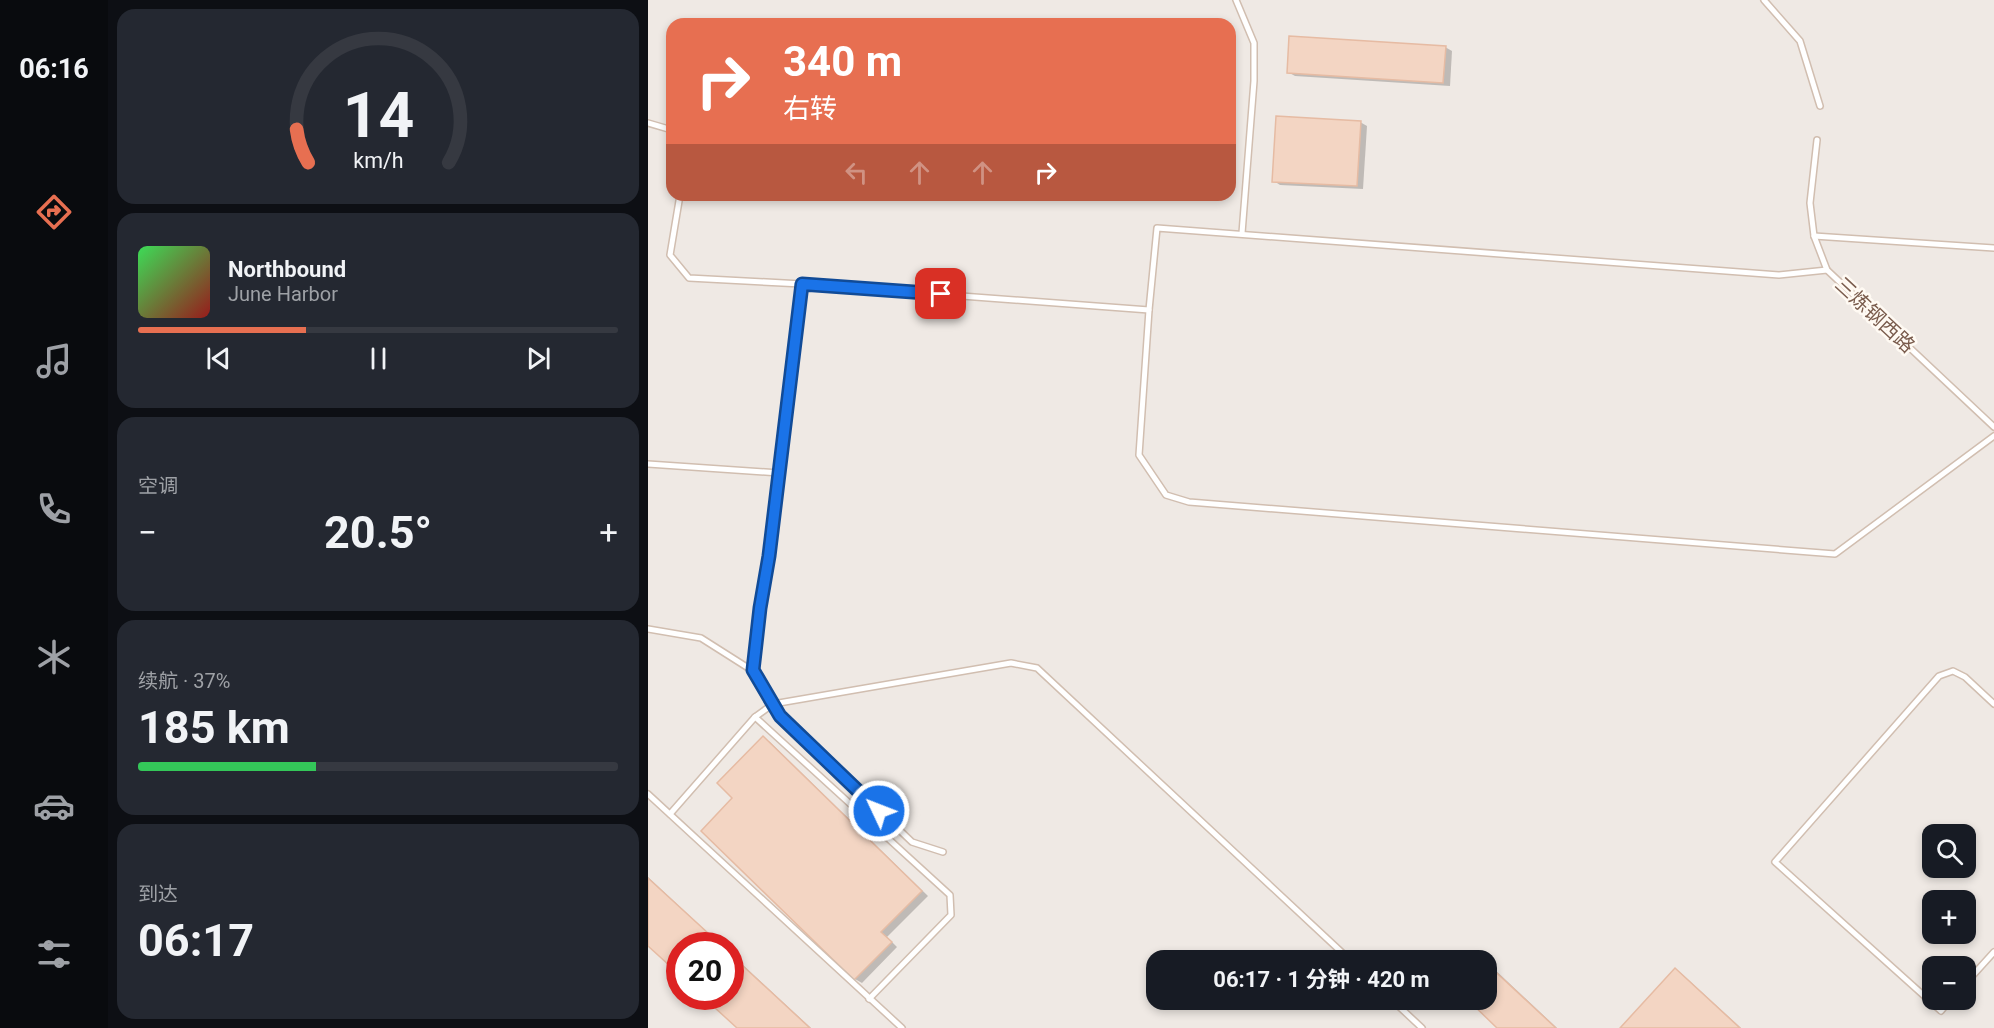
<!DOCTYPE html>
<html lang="zh">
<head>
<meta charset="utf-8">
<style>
	:root { --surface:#171b24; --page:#242831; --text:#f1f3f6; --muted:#9ea1a6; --line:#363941; --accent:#e76f51 }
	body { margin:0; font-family:Roboto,"Noto Sans SC",sans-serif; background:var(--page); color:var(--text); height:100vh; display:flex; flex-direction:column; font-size:22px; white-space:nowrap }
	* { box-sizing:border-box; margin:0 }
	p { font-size:20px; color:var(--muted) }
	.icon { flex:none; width:33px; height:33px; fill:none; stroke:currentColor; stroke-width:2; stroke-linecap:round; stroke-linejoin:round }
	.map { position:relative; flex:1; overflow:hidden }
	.drawer { display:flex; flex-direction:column; gap:9px; padding:9px; background:#0d0f14; width:540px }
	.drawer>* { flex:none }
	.guide { position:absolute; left:18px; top:18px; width:570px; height:183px; border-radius:18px; box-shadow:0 3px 9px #0003; background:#e76f51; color:#fff; overflow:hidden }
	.fabs { position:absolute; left:1274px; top:824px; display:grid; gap:12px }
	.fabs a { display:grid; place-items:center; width:54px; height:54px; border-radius:12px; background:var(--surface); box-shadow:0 3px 9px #0003; font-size:30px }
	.speed { position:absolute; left:18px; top:932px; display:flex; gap:12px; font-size:30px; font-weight:700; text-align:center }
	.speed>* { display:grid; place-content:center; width:78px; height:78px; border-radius:50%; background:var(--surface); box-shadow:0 3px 9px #0003; line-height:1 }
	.speed .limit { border:9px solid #d22; background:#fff; color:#111 }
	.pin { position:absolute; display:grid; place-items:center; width:51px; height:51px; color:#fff; margin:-26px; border-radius:12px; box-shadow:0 3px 9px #0006 }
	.me { position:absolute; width:66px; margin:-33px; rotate:313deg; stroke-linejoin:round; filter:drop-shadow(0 0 4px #0008) }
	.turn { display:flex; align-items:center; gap:21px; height:126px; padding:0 18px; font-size:27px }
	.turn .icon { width:78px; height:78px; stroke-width:2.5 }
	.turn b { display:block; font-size:42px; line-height:51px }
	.lanes { display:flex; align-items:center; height:57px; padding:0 18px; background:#0003; justify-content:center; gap:30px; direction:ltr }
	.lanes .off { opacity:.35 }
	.big { font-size:45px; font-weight:700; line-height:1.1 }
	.drawer .tile { flex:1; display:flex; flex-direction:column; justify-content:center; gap:9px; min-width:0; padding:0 21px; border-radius:18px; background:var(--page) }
	.drawer .dial { align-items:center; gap:0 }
	.dial svg { height:156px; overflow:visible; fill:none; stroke:var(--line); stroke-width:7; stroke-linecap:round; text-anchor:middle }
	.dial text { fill:var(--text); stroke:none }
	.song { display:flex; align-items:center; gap:18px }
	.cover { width:72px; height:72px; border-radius:9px; background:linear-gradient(135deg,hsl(130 70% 55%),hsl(0 70% 35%)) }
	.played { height:6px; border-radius:3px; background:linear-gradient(90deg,var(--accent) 35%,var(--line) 35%) }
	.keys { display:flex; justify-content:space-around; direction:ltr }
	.heat { display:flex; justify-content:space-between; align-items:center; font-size:33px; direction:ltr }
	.charge { height:9px; border-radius:4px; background:linear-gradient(90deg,#34c759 37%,var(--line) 0) }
	.trip { position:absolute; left:498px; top:950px; width:351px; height:60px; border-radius:18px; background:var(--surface); box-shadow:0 3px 9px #0003; font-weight:700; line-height:60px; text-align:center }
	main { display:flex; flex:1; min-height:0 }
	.tab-bar { display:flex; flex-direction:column; width:108px; justify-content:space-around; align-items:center; background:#090b0e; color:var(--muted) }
	.tab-bar .icon { width:42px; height:42px }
	.tab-bar .current { color:var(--accent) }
	.tab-bar b { font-size:27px; color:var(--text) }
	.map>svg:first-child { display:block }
	.industrial { fill:#efe9e4; fill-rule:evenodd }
	.shadow { fill:#0003 }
	.building { fill:#f3d5c3; stroke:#e6bba3; stroke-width:1.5 }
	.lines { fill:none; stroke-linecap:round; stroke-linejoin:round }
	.lane-casing { stroke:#d1beb0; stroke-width:8 }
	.lane { stroke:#fff; stroke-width:5 }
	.route-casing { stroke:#114b97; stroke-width:15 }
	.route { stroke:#1a73e8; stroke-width:10 }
	.labels { text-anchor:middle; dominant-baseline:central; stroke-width:5; stroke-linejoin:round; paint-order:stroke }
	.street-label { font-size:20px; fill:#7a5c4d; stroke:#fffaf3 }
</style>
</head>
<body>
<main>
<nav class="tab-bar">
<b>06:16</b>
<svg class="icon current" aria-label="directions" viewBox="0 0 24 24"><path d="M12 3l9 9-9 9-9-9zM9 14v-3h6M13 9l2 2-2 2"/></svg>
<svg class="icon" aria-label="music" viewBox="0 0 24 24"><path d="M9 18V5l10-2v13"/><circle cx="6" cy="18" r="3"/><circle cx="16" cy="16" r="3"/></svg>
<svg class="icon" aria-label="phone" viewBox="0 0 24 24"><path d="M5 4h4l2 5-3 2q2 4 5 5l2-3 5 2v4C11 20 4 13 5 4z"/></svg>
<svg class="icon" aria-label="climate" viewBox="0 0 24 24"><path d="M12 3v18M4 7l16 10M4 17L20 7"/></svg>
<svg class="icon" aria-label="car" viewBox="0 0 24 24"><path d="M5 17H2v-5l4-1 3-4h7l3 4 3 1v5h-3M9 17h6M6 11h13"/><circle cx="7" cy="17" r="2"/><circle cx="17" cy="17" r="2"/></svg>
<svg class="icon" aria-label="filters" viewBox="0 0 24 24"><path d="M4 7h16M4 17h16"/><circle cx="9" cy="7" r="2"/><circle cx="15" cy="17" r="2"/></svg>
</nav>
<section class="drawer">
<div class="tile dial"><svg viewBox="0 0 100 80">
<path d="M14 69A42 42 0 1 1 86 69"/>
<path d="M14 69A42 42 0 0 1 8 52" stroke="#e76f51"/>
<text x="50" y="56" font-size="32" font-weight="700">14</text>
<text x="50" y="72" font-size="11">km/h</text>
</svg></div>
<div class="tile">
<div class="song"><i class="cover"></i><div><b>Northbound</b><p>June Harbor</p></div></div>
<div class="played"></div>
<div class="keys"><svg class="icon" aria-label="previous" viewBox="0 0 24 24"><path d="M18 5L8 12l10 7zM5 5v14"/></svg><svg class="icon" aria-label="pause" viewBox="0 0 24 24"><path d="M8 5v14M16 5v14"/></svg><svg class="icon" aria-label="next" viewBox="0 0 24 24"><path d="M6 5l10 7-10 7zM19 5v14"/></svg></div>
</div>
<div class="tile"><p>空调</p>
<div class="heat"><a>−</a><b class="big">20.5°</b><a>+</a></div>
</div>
<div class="tile"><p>续航 · 37%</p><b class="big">185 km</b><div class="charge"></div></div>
<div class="tile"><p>到达</p><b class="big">06:17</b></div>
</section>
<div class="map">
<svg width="1346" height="1028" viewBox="0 0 1346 1028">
	<rect width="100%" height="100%" fill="#fdf6ec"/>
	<!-- industrial -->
	<path class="industrial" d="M0,0H1346V1028H0ZM24,24H582V195H24ZM1284,834H1317V867H1284ZM1284,900H1317V933H1284ZM32,945H82V996H32ZM508,960H838V999H508ZM1284,966H1317V999H1284Z"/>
	<!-- shadow -->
	<g class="shadow">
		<path d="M797,47L804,51L802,86L647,76L640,72Z"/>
		<path d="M712,122L719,126L715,189L632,185L626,181Z"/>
		<path d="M115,738L122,742L280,896L239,937L249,947L214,983L207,979L55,831L87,798Z"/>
		<path d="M0,877L73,945L0,944Z"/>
		<path d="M82,953L163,1028H91L56,996H82Z"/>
		<path d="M838,964L843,966L909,1028H852L821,999H838Z"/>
		<path d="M1028,970L1034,974L1093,1028H974Z"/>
	</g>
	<!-- building -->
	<g class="building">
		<path d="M641,36L798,46L795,83L639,73Z"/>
		<path d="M628,116L713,121L709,186L624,182Z"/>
		<path d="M115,736L274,891L233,932L244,942L206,980L53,831L84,798L69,783Z"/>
		<path d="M0,878L73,945H32V975L0,946Z"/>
		<path d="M82,954L162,1028H89L54,996H82Z"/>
		<path d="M838,963L908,1028H849L819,999H838Z"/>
		<path d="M1027,968L1092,1028H972Z"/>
	</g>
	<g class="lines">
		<!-- lane casing -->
		<g class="lane-casing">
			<g id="lane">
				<path d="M588,0L606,43V81L594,233"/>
				<path d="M1116,0L1152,41L1172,106"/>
				<path d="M0,123L24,130"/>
				<path d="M1169,140L1162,203L1166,236L1179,270L1346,427"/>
				<path d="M32,195L22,255L41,278L154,284L501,310"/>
				<path d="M1166,236L1346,248"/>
				<path d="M1179,270L1131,275L509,228L501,310L491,455L518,495L541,502L1187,554L1346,436"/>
				<path d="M0,464L131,473"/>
				<path d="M0,629L53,638L105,671L132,716L264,842L295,852"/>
				<path d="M105,671L112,608L121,556L154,284"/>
				<path d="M107,717L302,895L303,915L221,999"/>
				<path d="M0,794L254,1028"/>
				<path d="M22,814L107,717L125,704L363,663L389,668L702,960"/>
				<path d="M1317,984L1346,952"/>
				<path d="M743,999L774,1028"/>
				<path d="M1303,999L1293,1011L1127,862L1291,676L1305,671L1317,677L1346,704"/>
			</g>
		</g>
		<!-- lane -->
		<use href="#lane" class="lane"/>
	</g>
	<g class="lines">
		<!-- route casing -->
		<g class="route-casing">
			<path id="route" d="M231,811L132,716L105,670L112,608L121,556L154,284L293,294"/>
		</g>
		<!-- route -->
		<use href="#route" class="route"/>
	</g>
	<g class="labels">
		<!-- street labels -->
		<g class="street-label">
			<text transform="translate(1227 315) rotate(43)">三炼钢西路</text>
		</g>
	</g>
</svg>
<div class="fabs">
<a><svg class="icon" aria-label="search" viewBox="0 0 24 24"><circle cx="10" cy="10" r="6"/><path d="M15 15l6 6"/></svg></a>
<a>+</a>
<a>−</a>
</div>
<div class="speed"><div class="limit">20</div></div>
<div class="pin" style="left:293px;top:294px;background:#d93025"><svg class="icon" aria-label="arrive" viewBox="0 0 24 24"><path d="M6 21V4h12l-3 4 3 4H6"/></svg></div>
<svg class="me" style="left:231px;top:811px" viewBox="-20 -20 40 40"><circle r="17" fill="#1a73e8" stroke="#fff" stroke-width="3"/><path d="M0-11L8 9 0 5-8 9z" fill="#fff"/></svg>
<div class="trip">06:17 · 1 分钟 · 420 m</div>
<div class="guide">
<div class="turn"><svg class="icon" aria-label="right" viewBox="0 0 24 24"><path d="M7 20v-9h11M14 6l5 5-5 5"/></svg><div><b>340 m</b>右转</div></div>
<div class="lanes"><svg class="icon off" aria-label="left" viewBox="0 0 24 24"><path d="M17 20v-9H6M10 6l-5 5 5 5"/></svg><svg class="icon off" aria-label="ahead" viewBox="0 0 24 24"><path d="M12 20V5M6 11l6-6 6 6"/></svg><svg class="icon off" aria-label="ahead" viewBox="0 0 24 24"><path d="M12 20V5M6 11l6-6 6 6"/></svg><svg class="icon" aria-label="right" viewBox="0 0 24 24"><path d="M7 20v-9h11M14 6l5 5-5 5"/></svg></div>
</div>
</div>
</main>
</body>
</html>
